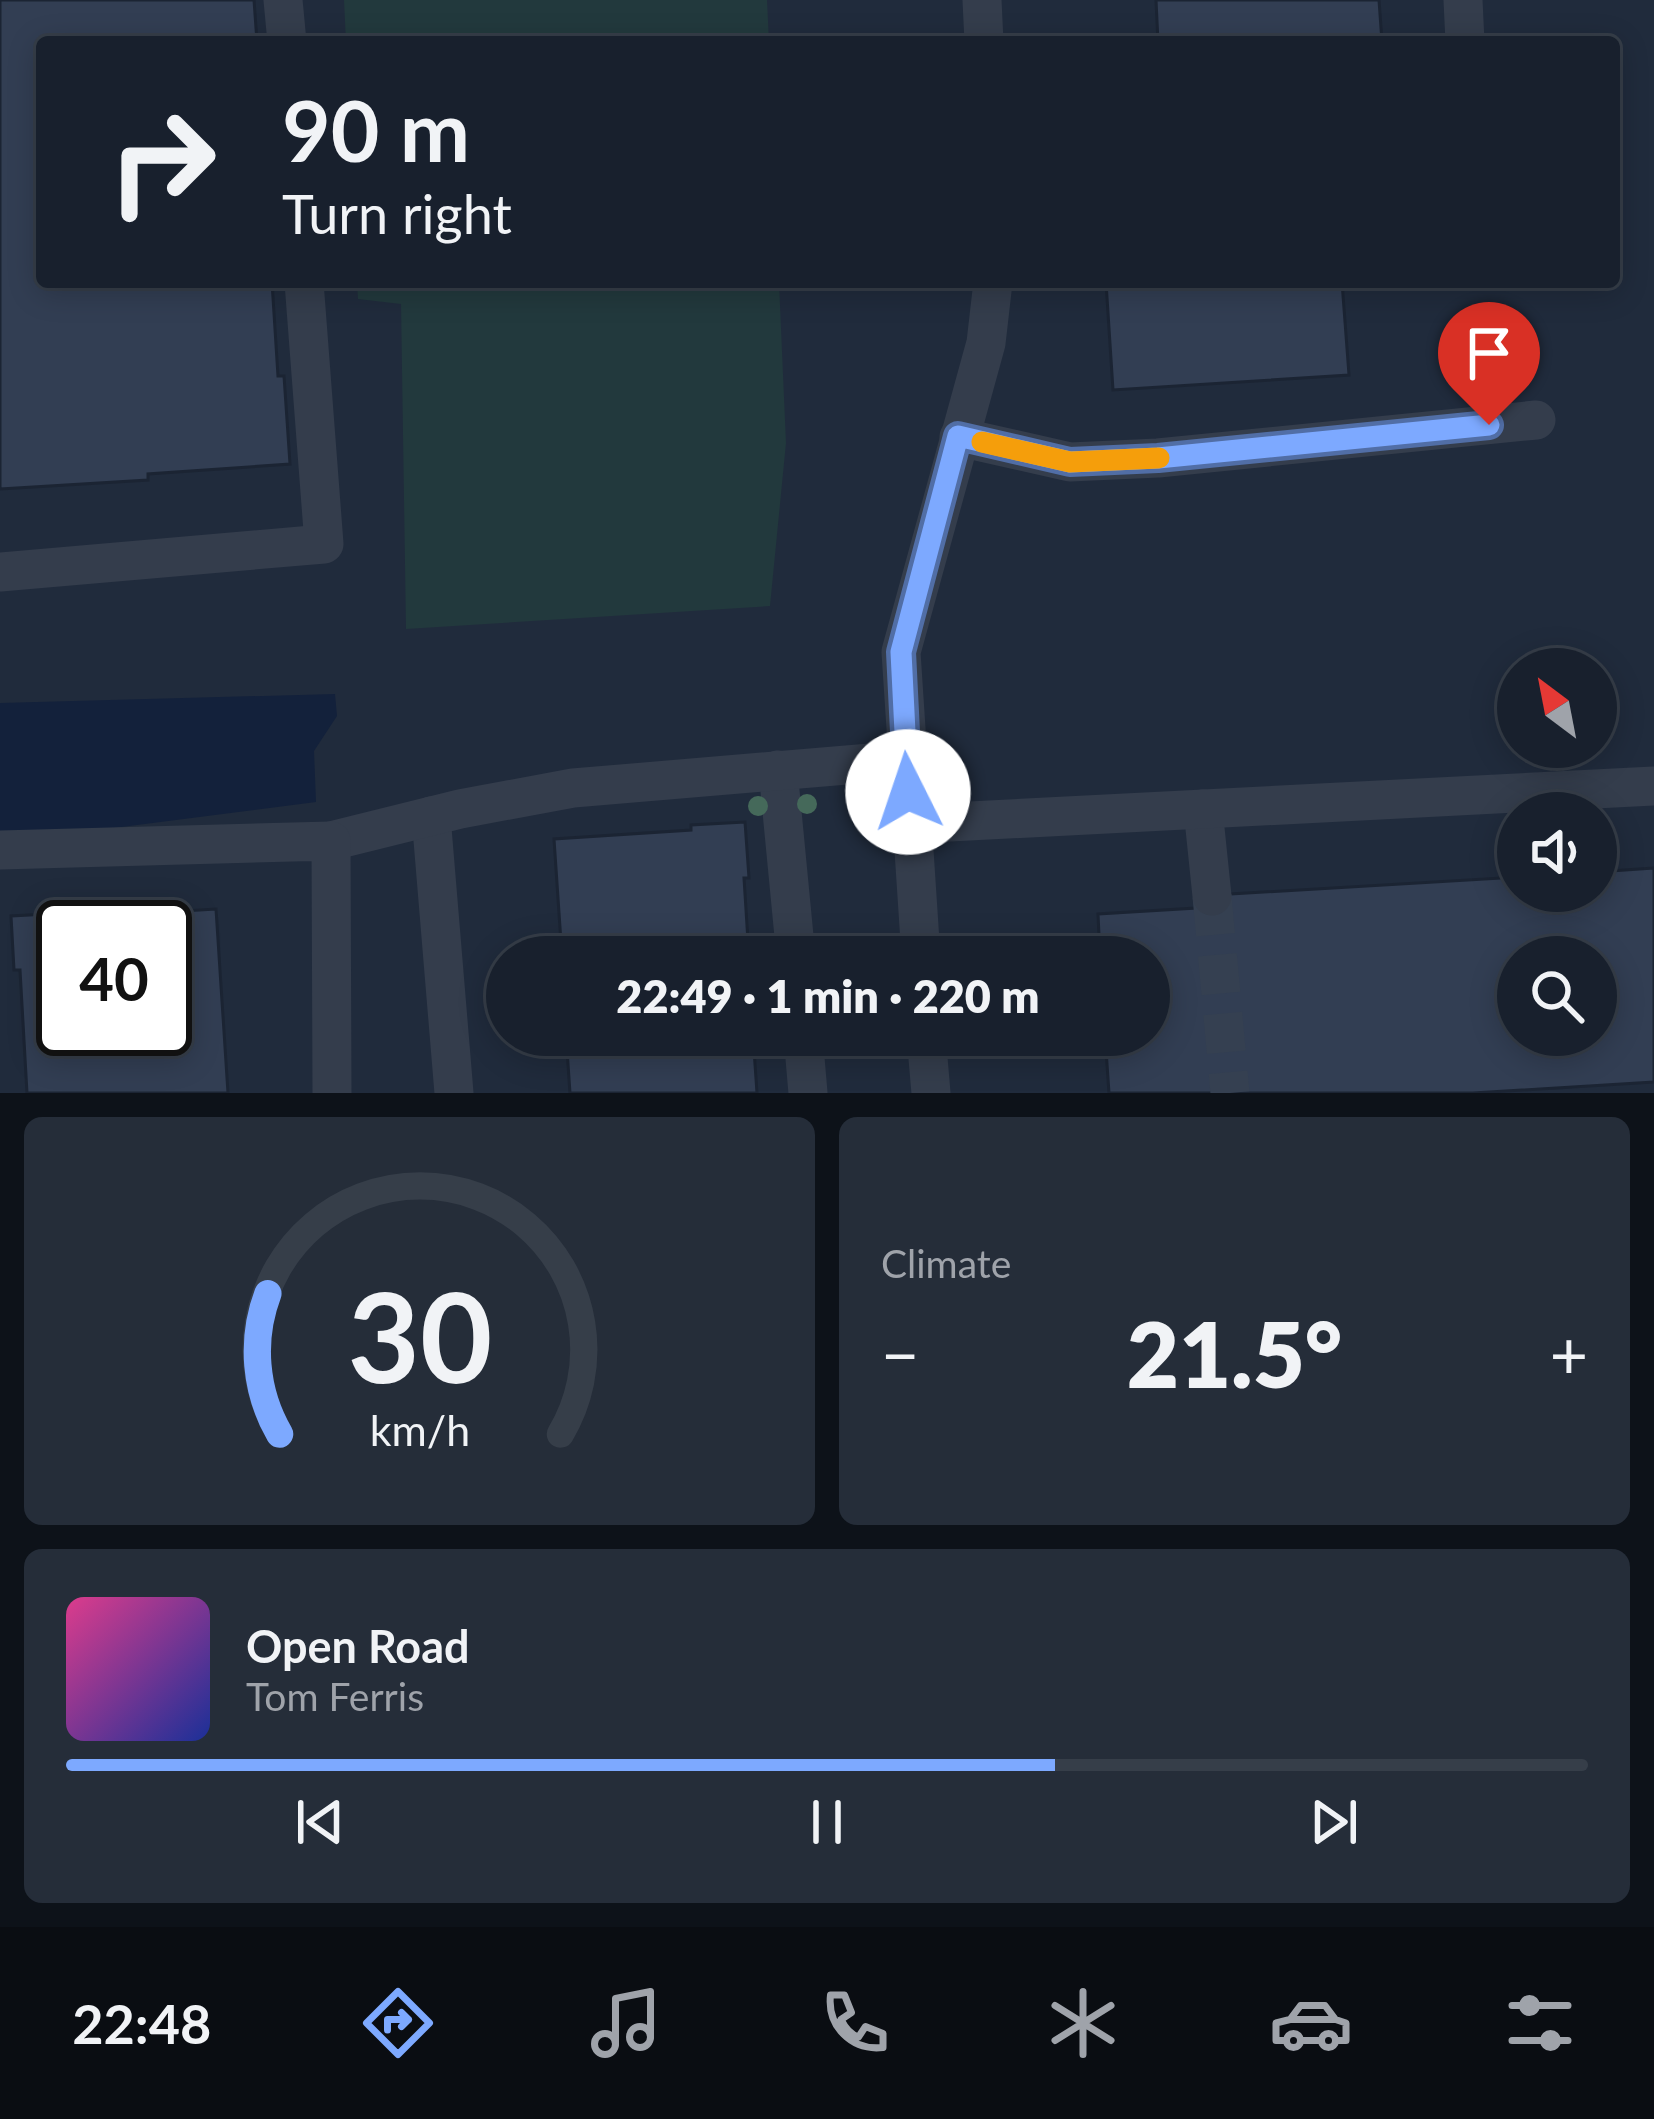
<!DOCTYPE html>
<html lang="en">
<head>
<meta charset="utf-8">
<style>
	:root { --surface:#18202d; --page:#252d39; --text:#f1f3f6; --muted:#9fa3aa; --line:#363e49; --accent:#7da9ff }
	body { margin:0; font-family:Lato,sans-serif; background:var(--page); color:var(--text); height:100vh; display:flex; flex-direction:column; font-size:45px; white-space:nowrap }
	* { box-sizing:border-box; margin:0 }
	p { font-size:39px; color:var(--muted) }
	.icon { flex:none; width:66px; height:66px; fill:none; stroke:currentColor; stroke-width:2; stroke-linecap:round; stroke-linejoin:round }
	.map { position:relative; height:1093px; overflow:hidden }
	.drawer { display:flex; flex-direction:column; gap:24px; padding:24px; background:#0d1219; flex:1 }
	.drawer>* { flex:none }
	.guide { position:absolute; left:36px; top:36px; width:1584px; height:252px; border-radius:12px; box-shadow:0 6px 30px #0003,0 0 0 3px var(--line); background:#18202d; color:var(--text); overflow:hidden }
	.needle { width:78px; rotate:328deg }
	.tools { position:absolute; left:1497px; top:648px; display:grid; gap:24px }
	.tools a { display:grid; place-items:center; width:120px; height:120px; border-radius:50%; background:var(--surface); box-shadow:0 6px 30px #0003,0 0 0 3px var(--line); font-size:60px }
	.speed { position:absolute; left:36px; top:900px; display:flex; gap:24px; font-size:60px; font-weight:700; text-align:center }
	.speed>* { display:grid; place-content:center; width:156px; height:156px; border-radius:50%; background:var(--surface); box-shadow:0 6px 30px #0003,0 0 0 3px var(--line); line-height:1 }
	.speed .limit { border:6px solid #111; border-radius:18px; background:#fff; color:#111 }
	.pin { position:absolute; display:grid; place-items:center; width:102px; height:102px; color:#fff; margin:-123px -51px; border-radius:50% 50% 50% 0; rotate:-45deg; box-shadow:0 0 12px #0007 }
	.pin .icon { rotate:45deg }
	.me { position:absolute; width:132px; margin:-66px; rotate:356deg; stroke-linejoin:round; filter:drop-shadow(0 0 9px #0008) }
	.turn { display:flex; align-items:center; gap:42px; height:252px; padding:0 48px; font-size:54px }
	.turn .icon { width:156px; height:156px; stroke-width:2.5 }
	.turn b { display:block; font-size:84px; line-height:102px }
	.big { font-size:90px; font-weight:800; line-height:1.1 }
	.drawer .card { flex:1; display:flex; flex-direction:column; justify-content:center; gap:18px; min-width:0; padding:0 42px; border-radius:18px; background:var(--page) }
	.drawer .dial { align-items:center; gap:0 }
	.dial svg { height:312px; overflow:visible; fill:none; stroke:var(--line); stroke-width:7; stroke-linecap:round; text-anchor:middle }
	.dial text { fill:var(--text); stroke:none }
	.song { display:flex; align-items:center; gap:36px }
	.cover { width:144px; height:144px; border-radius:18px; background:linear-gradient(135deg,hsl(330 70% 55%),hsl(230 70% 35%)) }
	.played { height:12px; border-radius:6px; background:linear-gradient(90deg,var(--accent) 65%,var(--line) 65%) }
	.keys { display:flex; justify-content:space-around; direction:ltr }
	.heat { display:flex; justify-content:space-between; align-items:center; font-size:66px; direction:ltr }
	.drawer .tiles { flex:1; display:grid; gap:24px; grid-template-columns:1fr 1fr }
	.card:last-child { grid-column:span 2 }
	.trip { position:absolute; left:486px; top:936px; width:684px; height:120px; border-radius:60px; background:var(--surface); box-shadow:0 6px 30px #0003,0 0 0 3px var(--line); font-weight:800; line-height:120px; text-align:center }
	.dock { display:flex; height:192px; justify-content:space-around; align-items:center; background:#0a0d12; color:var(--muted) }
	.dock .icon { width:84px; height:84px }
	.dock .current { color:var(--accent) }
	.dock b { font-size:54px; color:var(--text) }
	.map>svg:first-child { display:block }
	.green { fill:#22393d }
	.water { fill:#13213b }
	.building { fill:#323e53; stroke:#1b2433; stroke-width:3; fill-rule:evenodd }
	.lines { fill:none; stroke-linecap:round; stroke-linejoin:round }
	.minor-tunnel { stroke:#354051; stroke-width:39; stroke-dasharray:39 20; stroke-linecap:butt }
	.minor { stroke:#343d4c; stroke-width:39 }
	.tree { fill:#45695a }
	.route-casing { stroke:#516ea6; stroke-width:30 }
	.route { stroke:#7da9ff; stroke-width:21 }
	.slow { stroke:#f59e0b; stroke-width:21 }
</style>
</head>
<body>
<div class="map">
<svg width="1654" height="1093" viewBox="0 0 1654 1093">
	<rect width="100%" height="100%" fill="#202b3c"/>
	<!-- green -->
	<g class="green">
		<path d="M344,0H767L769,42H346Z"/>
		<path d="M357,282H779L786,443L770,606L406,629L401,304L358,299Z"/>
	</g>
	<!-- water -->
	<path class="water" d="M335,694L337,716L314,751L316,802L20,840L0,834V703Z"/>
	<!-- building -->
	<g class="building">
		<path d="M0,0H254L257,42H42V282H272L278,376H284L290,464L148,474V480L0,489Z"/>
		<path d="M1156,0H1379L1382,42H1158Z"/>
		<path d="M1106,282H1342L1349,375L1113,390Z"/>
		<path d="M745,822L749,878H744L749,957H562L554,839L691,830V825Z"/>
		<path d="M1654,868V1082L1473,1093H1109L1105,1035H1149V957H1100L1098,914L1196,908L1197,896L1518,877V891H1596V872ZM1518,957H1596V1035H1518Z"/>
		<path d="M216,909L228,1093H27L20,970H14L11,916L66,913V918ZM63,927H165V1029H63Z"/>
		<path d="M566,1035H753L757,1093H570Z"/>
	</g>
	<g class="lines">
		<!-- minor-tunnel -->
		<path class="minor-tunnel" d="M1212,896L1230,1093"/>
		<!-- minor -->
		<g class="minor">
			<path d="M283,0L287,42"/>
			<path d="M982,0L984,42"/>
			<path d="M1463,0L1465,42"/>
			<path d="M959,437L1070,462L1158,458L1536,420"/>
			<path d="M0,572L324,544L304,282"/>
			<path d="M778,770L796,957"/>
			<path d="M1203,809L1212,896"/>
			<path d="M431,816L454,1093"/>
			<path d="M911,824L1654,786"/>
			<path d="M331,841L460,809L573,788L906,760"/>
			<path d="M0,850L331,841L332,1093"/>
			<path d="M921,957L901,652L986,343L993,282"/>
			<path d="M803,1035L808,1093"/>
			<path d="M926,1035L931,1093"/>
		</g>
	</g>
	<!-- trees -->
	<g class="tree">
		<circle cx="807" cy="804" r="10"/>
		<circle cx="758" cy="806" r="10"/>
	</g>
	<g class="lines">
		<!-- route casing -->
		<g class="route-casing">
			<path id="route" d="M908,792L901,652L958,436L1070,462L1158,458L1489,425"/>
		</g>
		<!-- route -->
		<use href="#route" class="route"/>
		<!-- slow -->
		<path class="slow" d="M982,442L1070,462L1159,458"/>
	</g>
</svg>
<div class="tools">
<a><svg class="needle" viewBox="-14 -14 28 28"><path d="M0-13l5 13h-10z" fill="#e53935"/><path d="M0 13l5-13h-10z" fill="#9fa3aa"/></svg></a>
<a><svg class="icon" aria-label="sound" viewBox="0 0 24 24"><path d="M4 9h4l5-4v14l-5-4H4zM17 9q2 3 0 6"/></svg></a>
<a><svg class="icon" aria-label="search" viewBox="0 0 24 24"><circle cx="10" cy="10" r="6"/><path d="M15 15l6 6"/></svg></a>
</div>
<div class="speed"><div class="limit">40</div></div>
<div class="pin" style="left:1489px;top:425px;background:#d93025"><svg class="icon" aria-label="arrive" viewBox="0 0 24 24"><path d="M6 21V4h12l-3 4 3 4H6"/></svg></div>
<svg class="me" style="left:908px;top:792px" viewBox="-20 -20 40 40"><circle r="19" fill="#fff"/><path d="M0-13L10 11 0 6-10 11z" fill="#7da9ff"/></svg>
<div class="trip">22:49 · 1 min · 220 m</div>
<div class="guide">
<div class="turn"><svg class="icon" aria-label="right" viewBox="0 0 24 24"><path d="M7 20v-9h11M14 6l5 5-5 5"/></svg><div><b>90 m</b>Turn right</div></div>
</div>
</div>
<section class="drawer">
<div class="tiles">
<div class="card dial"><svg viewBox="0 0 100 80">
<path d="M14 69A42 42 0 1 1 86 69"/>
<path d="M14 69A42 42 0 0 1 11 33" stroke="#7da9ff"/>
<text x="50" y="56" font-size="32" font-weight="700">30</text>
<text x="50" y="72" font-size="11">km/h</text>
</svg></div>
<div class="card"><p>Climate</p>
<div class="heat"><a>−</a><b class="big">21.5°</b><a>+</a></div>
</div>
<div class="card">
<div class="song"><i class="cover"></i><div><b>Open Road</b><p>Tom Ferris</p></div></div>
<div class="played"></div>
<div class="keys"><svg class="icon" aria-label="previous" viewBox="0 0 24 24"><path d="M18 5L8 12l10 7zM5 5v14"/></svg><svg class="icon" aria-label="pause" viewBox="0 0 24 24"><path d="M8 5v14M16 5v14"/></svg><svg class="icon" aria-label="next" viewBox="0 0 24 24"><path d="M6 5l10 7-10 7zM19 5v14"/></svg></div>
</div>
</div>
</section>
<nav class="dock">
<b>22:48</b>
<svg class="icon current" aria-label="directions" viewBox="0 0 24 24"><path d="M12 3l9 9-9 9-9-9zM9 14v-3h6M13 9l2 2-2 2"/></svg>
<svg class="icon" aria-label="music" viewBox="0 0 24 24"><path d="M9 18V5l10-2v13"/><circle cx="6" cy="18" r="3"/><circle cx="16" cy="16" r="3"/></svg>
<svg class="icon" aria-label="phone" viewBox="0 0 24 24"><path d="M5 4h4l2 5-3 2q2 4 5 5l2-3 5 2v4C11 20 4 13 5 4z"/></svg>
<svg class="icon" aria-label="climate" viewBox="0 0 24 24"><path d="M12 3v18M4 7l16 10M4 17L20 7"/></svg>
<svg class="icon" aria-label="car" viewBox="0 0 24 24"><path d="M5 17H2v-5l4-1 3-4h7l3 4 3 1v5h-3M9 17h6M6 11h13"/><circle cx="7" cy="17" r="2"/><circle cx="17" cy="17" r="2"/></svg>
<svg class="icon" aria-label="filters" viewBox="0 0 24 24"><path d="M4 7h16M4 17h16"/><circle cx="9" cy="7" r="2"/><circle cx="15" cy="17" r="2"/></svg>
</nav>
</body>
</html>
